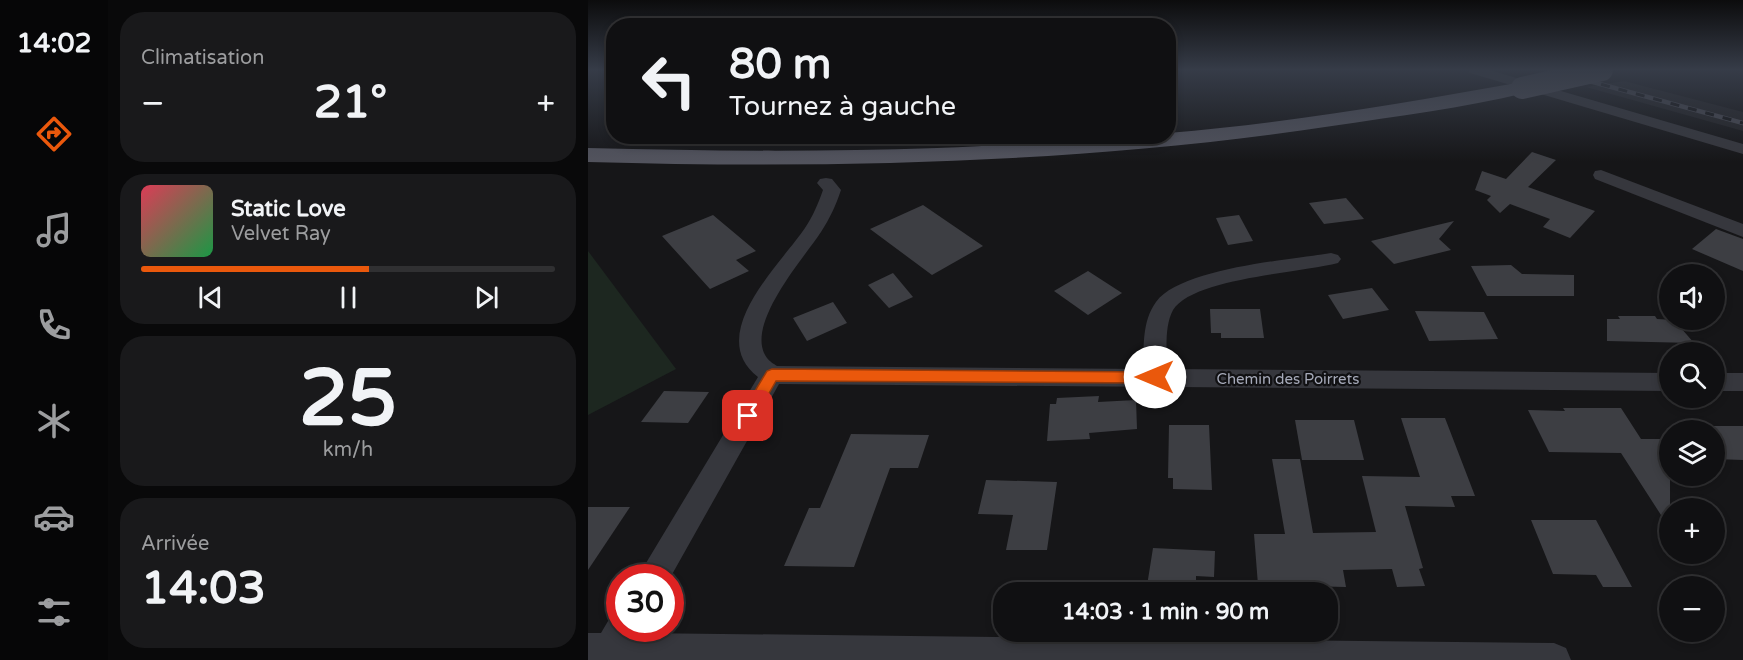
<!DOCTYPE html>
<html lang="fr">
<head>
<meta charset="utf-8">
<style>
	:root { --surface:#101012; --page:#19191b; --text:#f1f3f6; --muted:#9c9d9f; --line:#303032; --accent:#ea580c }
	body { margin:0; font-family:"Varela Round",sans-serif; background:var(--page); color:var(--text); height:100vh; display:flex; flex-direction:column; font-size:22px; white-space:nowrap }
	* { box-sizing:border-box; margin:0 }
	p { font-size:20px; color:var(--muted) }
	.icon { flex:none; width:33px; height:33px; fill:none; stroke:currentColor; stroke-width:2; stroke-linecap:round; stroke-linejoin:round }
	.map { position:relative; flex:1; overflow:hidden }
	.sheet { display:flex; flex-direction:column; gap:12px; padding:12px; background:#09090a; width:480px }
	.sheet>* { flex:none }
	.hud { position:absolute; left:18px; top:18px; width:570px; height:126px; border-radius:24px; box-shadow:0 3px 9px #0003,0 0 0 2px var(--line); background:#101012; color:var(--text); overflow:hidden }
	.fabs { position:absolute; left:1071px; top:264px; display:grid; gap:12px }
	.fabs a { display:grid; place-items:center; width:66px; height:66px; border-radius:50%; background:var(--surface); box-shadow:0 3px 9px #0003,0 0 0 2px var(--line); font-size:30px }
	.speed { position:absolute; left:18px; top:564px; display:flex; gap:12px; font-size:30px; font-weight:700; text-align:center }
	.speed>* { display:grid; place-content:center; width:78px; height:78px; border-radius:50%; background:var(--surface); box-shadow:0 3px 9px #0003,0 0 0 2px var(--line); line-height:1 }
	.speed .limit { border:9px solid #d22; background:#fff; color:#111 }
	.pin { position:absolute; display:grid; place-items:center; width:51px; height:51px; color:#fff; margin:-26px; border-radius:12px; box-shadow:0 3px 9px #0006 }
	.me { position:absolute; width:66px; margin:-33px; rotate:270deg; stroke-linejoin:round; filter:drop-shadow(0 0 4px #0008) }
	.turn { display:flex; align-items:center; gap:21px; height:126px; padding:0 24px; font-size:27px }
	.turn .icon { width:78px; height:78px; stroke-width:2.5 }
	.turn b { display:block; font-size:42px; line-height:51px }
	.big { font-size:45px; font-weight:700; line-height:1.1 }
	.sheet .tile { flex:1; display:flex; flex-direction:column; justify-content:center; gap:9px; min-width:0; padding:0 21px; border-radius:24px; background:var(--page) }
	.sheet .dial { align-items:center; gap:0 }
	.dial b { font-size:78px; line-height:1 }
	.song { display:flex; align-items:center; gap:18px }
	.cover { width:72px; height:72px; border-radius:9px; background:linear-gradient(135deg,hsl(350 70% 55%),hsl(140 70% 35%)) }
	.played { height:6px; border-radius:3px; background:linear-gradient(90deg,var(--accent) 55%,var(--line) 55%) }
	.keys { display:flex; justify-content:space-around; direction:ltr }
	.heat { display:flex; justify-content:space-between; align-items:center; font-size:33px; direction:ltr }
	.trip { position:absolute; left:405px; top:582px; width:345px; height:60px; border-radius:24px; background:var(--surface); box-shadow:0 3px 9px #0003,0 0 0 2px var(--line); font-weight:700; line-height:60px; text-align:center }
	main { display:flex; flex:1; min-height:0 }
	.menu { display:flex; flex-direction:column; width:108px; justify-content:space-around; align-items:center; background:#060607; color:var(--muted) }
	.menu .icon { width:42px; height:42px }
	.menu .on { color:var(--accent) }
	.menu b { font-size:27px; color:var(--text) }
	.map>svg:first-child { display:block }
	.built { fill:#222225 }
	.green { fill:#1d2720 }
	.building { fill:#3d3e43 }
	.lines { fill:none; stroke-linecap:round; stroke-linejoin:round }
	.minor { fill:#36373d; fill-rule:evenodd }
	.primary { fill:#52535d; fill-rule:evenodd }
	.rail-casing { stroke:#494a53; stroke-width:4.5 }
	.rail { stroke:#111113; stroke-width:3; stroke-dasharray:9; stroke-linecap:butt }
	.primary-bridge { stroke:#52535d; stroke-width:22 }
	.route { fill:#ea580c; stroke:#983908; stroke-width:1.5 }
	.labels { text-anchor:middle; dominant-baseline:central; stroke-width:4.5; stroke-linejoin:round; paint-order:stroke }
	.street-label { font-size:15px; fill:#a6aab9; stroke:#111113 }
</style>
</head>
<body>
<main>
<nav class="menu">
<b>14:02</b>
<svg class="icon on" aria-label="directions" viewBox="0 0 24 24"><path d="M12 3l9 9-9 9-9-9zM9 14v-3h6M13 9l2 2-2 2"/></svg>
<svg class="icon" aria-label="music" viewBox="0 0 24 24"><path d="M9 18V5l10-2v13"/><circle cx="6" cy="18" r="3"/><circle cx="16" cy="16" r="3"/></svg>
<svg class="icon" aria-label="phone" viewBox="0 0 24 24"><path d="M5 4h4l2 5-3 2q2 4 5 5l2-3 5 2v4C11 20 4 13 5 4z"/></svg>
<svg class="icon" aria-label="climate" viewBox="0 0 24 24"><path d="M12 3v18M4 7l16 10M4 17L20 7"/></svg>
<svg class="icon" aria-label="car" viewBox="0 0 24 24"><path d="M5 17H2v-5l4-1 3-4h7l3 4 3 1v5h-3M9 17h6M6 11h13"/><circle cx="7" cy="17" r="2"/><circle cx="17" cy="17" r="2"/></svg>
<svg class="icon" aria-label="filters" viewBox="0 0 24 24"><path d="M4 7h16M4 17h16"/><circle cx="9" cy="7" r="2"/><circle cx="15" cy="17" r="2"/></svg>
</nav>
<section class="sheet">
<div class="tile"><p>Climatisation</p>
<div class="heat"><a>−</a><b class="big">21°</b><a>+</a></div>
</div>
<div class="tile">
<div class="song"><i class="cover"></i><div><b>Static Love</b><p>Velvet Ray</p></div></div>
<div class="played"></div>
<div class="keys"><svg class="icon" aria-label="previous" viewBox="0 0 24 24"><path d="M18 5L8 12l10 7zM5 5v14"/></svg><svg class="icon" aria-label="pause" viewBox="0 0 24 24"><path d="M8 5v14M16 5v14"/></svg><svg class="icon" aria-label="next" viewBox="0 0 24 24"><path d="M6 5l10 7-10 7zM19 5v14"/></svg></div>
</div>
<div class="tile dial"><b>25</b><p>km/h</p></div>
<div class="tile"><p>Arrivée</p><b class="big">14:03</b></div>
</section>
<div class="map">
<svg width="1155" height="660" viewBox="0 0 1155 660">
	<rect width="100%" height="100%" fill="#161618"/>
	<!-- built -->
	<path class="built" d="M1036,81L1155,112V131L998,87Z"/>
	<!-- green -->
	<path class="green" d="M0,251L88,369L0,415Z"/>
	<!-- building -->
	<g class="building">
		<path d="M944,152L968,160L940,187L1007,211L982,238L955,227L962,219L922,204L912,213L899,200L903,196L887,190L894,171L918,179Z"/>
		<path d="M758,198L776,219L736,224L721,203Z"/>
		<path d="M335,205L395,246L344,275L282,229Z"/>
		<path d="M125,215L168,251L148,260L161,271L122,289L74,236Z"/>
		<path d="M651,215L665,241L640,245L628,218Z"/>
		<path d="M866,221L851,239L863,250L806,264L783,241Z"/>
		<path d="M1128,229L1155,239V271L1104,249Z"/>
		<path d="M923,265L934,274L986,275V296H899L883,266Z"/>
		<path d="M500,271L534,293L500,315L466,291Z"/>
		<path d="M305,273L325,297L301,308L280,285Z"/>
		<path d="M784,288L801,310L755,319L740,295Z"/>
		<path d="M245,302L259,323L219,341L205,318Z"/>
		<path d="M622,309H672L676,338H633V333H623Z"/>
		<path d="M827,311L896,312L910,339L841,341Z"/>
		<path d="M1030,316H1067L1069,319L1086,320L1106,343L1019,341V319H1032Z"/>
		<path d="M76,391L121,392L100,423L53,422Z"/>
		<path d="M511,396L510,402L548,400L549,429L501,433L502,439L459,441L462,404H468L469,398Z"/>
		<path d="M975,408H1033L1053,439H1082V529L1033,453L961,452L940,410L977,411Z"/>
		<path d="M813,418H857L887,496H863L867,507L817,506L835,568L831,569L837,586L809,587L804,569L755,570L758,587L670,585L666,534H697L684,459H712L725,533L788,532L774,476L832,477Z"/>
		<path d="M707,420H766L776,460H714Z"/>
		<path d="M581,425H621L624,490L585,489V478H580Z"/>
		<path d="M1126,426H1155V460L1126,459Z"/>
		<path d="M263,434L341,435L330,468H302L266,567L196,566L221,508H232Z"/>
		<path d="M398,480L469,482L459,550H418L425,515L390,514Z"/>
		<path d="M0,507H42L0,570Z"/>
		<path d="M943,520H1008L1044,587H1015L1008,575L965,574Z"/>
		<path d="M565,548L627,551L626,577L608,576V592H558Z"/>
	</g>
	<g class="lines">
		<!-- minor -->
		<g class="minor">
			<path d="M880,70H901L1155,144V154L882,73Z"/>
			<path d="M1013,170L1155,224V237L1007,179L1005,175L1007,171Z"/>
			<path d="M238,178L244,179L253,190C248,205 242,218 233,232C216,258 155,326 179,358C181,361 186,364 189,366L555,369C556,346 554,321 568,302C593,268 701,260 743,253L750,255L753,259L750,263C712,273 605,278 585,310C576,327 579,351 579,369L1082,373V391L191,384L82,578H49L170,377C116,335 192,265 217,228C225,216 230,204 235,190L229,183L232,179Z"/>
			<rect x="1126" y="373" width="29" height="18"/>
			<path d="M32,613V628H51L49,633L966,643L978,648L983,660H0V633H13L23,616Z"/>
		</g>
		<!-- primary -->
		<path class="primary" d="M934,82L941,84L944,88L941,92C877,108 810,116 744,126C498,163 249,169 0,162V148C117,151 233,152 349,148C427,146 503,136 580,136V133C699,123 817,103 934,82Z"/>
		<!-- rail casing -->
		<g class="rail-casing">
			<path id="rail" d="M961,70L1155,123"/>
		</g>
		<!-- rail -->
		<use href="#rail" class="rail"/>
		<!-- primary-bridge -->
		<path class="primary-bridge" d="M934,88L1014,70"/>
	</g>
	<!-- sky -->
	<linearGradient id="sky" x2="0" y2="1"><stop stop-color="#0c0c0d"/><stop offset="0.43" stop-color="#363c48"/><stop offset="1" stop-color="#363c48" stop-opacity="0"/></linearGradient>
	<rect width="1155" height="162" fill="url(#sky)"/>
	<!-- route -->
	<path class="route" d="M184,369L567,372L572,374L574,377L572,381L567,383L188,381L166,420H155L153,416L155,411L179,371Z"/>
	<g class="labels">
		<!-- street labels -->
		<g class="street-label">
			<text x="700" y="379">Chemin des Poirrets</text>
		</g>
	</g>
</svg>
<div class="fabs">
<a><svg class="icon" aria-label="sound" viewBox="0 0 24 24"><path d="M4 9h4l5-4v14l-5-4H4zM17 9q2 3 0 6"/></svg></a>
<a><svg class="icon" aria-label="search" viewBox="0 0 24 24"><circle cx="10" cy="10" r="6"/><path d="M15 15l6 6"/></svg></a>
<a><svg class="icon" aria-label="layers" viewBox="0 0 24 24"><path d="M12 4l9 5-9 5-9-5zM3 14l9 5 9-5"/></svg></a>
<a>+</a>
<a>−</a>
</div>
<div class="speed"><div class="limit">30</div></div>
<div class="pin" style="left:160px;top:416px;background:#d93025"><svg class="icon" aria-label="arrive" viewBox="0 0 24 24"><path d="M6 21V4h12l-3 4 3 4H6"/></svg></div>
<svg class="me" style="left:567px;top:377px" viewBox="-20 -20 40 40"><circle r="19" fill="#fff"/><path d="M0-13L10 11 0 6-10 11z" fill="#ea580c"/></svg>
<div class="trip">14:03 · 1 min · 90 m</div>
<div class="hud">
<div class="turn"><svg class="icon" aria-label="left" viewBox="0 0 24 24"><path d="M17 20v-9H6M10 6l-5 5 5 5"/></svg><div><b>80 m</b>Tournez à gauche</div></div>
</div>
</div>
</main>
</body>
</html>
